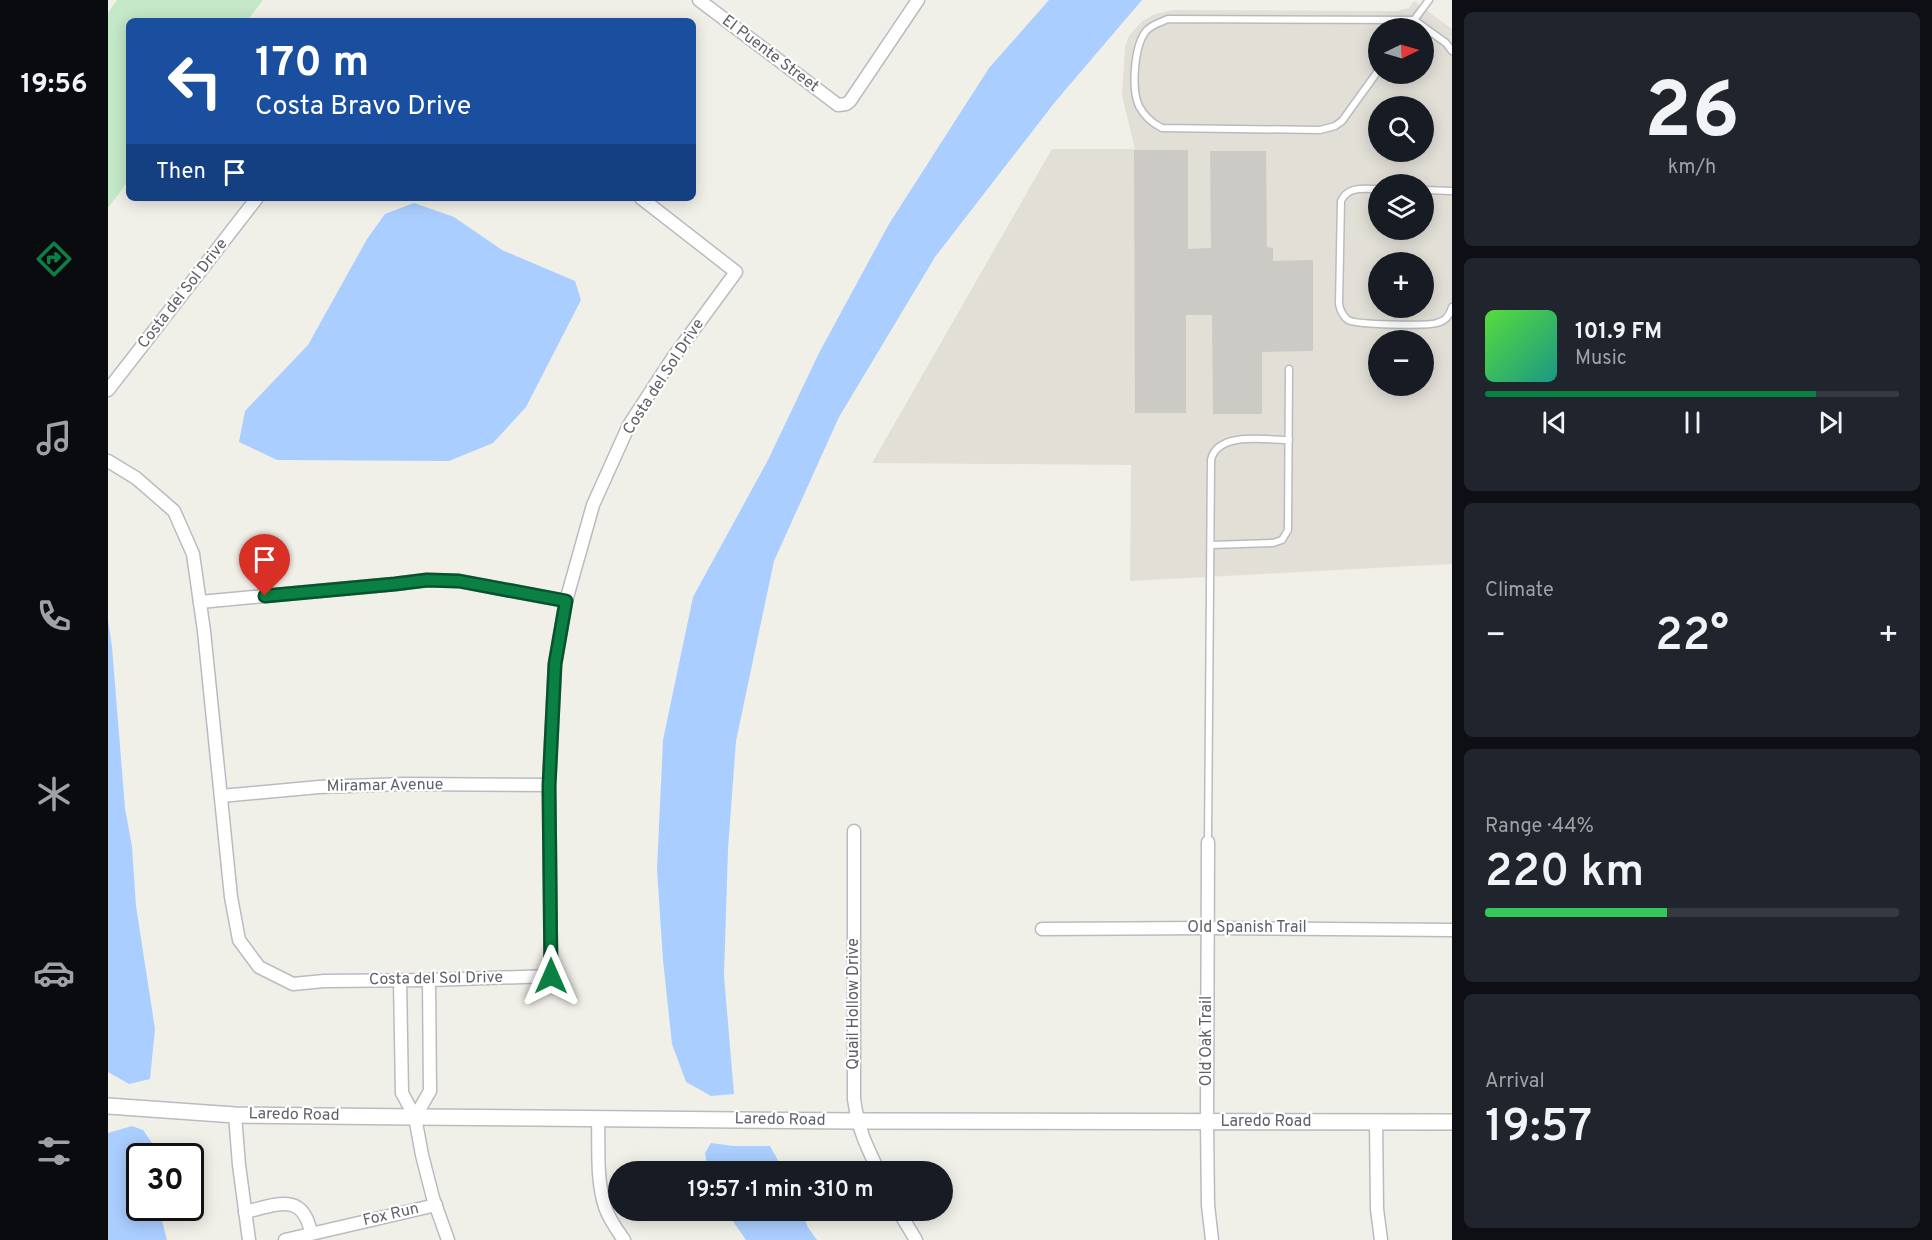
<!DOCTYPE html>
<html lang="en">
<head>
<meta charset="utf-8">
<style>
	:root { --surface:#171b24; --page:#20242c; --text:#f1f3f6; --muted:#9ea1a6; --line:#363941; --accent:#0b8043 }
	body { margin:0; font-family:Overpass,sans-serif; background:var(--page); color:var(--text); height:100vh; display:flex; flex-direction:column; font-size:22px; white-space:nowrap }
	* { box-sizing:border-box; margin:0 }
	p { font-size:20px; color:var(--muted) }
	.icon { flex:none; width:33px; height:33px; fill:none; stroke:currentColor; stroke-width:2; stroke-linecap:round; stroke-linejoin:round }
	.map { position:relative; flex:1; overflow:hidden }
	.sheet { display:flex; flex-direction:column; gap:12px; padding:12px; background:#0d0f14; width:480px }
	.sheet>* { flex:none }
	.banner { position:absolute; left:18px; top:18px; width:570px; height:183px; border-radius:9px; box-shadow:0 3px 15px #0003; background:#1a4fa0; color:#fff; overflow:hidden }
	.needle { width:39px; rotate:85deg }
	.controls { position:absolute; left:1260px; top:18px; display:grid; gap:12px }
	.controls a { display:grid; place-items:center; width:66px; height:66px; border-radius:50%; background:var(--surface); box-shadow:0 3px 15px #0003; font-size:30px }
	.speed { position:absolute; left:18px; top:1143px; display:flex; gap:12px; font-size:30px; font-weight:700; text-align:center }
	.speed>* { display:grid; place-content:center; width:78px; height:78px; border-radius:50%; background:var(--surface); box-shadow:0 3px 15px #0003; line-height:1 }
	.speed .limit { border:3px solid #111; border-radius:9px; background:#fff; color:#111 }
	.pin { position:absolute; display:grid; place-items:center; width:51px; height:51px; color:#fff; margin:-62px -26px; border-radius:50% 50% 50% 0; rotate:-45deg; box-shadow:0 0 6px #0007 }
	.pin .icon { rotate:45deg }
	.me { position:absolute; width:66px; margin:-33px; rotate:0deg; stroke-linejoin:round; filter:drop-shadow(0 0 4px #0008) }
	.turn { display:flex; align-items:center; gap:21px; height:126px; padding:0 30px; font-size:27px }
	.turn .icon { width:78px; height:78px; stroke-width:2.5 }
	.turn b { display:block; font-size:42px; line-height:51px }
	.then { display:flex; align-items:center; height:57px; padding:0 30px; background:#0003; gap:12px; font-size:22px }
	.big { font-size:45px; font-weight:600; line-height:1.1 }
	.sheet .card { flex:1; display:flex; flex-direction:column; justify-content:center; gap:9px; min-width:0; padding:0 21px; border-radius:9px; background:var(--page) }
	.sheet .dial { align-items:center; gap:0 }
	.dial b { font-size:78px; line-height:1 }
	.song { display:flex; align-items:center; gap:18px }
	.cover { width:72px; height:72px; border-radius:9px; background:linear-gradient(135deg,hsl(110 70% 55%),hsl(170 70% 35%)) }
	.played { height:6px; border-radius:3px; background:linear-gradient(90deg,var(--accent) 80%,var(--line) 80%) }
	.keys { display:flex; justify-content:space-around; direction:ltr }
	.heat { display:flex; justify-content:space-between; align-items:center; font-size:33px; direction:ltr }
	.charge { height:9px; border-radius:4px; background:linear-gradient(90deg,#34c759 44%,var(--line) 0) }
	.trip { position:absolute; left:500px; top:1161px; width:345px; height:60px; border-radius:30px; background:var(--surface); box-shadow:0 3px 15px #0003; font-weight:600; line-height:60px; text-align:center }
	main { display:flex; flex:1; min-height:0 }
	.dock { display:flex; flex-direction:column; width:108px; justify-content:space-around; align-items:center; background:#090b0e; color:var(--muted) }
	.dock .icon { width:42px; height:42px }
	.dock .active { color:var(--accent) }
	.dock b { font-size:27px; color:var(--text) }
	.map>svg:first-child { display:block }
	.education { fill:#e1dfd6; fill-rule:evenodd }
	.green { fill:#c5e8c9 }
	.water { fill:#aaceff }
	.building { fill:#cccac5 }
	.lines { fill:none; stroke-linecap:round; stroke-linejoin:round }
	.service-casing { stroke:#babbc1; stroke-width:9 }
	.minor-casing { stroke:#babbc1; stroke-width:15 }
	.tertiary-casing { stroke:#babbc1; stroke-width:18 }
	.service { stroke:#fff; stroke-width:6 }
	.minor { stroke:#fff; stroke-width:12 }
	.tertiary { stroke:#fff; stroke-width:15 }
	.route-casing { stroke:#07532c; stroke-width:15 }
	.route { stroke:#0b8043; stroke-width:10 }
	.labels { text-anchor:middle; dominant-baseline:central; stroke-width:4.5; stroke-linejoin:round; paint-order:stroke }
	.street-label { font-size:16px; fill:#5f6168; stroke:#fff }
</style>
</head>
<body>
<main>
<nav class="dock">
<b>19:56</b>
<svg class="icon active" aria-label="directions" viewBox="0 0 24 24"><path d="M12 3l9 9-9 9-9-9zM9 14v-3h6M13 9l2 2-2 2"/></svg>
<svg class="icon" aria-label="music" viewBox="0 0 24 24"><path d="M9 18V5l10-2v13"/><circle cx="6" cy="18" r="3"/><circle cx="16" cy="16" r="3"/></svg>
<svg class="icon" aria-label="phone" viewBox="0 0 24 24"><path d="M5 4h4l2 5-3 2q2 4 5 5l2-3 5 2v4C11 20 4 13 5 4z"/></svg>
<svg class="icon" aria-label="climate" viewBox="0 0 24 24"><path d="M12 3v18M4 7l16 10M4 17L20 7"/></svg>
<svg class="icon" aria-label="car" viewBox="0 0 24 24"><path d="M5 17H2v-5l4-1 3-4h7l3 4 3 1v5h-3M9 17h6M6 11h13"/><circle cx="7" cy="17" r="2"/><circle cx="17" cy="17" r="2"/></svg>
<svg class="icon" aria-label="filters" viewBox="0 0 24 24"><path d="M4 7h16M4 17h16"/><circle cx="9" cy="7" r="2"/><circle cx="15" cy="17" r="2"/></svg>
</nav>
<div class="map">
<svg width="1344" height="1240" viewBox="0 0 1344 1240">
	<rect width="100%" height="100%" fill="#f1f0e8"/>
	<!-- education -->
	<path class="education" d="M1306,1L1344,29V564L1022,581L1023,465L764,463L944,149H1027L1014,96L1017,47L1021,36L1034,21L1047,14L1065,10L1290,11L1301,8ZM1270,28H1316V74H1270ZM1270,106H1316V152H1270ZM1270,184H1316V230H1270ZM1270,262H1316V308H1270ZM1270,340H1316V386H1270Z"/>
	<!-- green -->
	<path class="green" d="M9,0H155L139,21H21V180L0,208V13Z"/>
	<!-- water -->
	<g class="water">
		<path d="M941,0H1034L947,102L827,257L731,417L666,561L628,741L620,849L616,976L626,1094L603,1096L578,1082L564,1044L555,960L549,869L555,740L585,597L660,460L711,353L781,224L881,68Z"/>
		<path d="M306,203L346,217L394,250L467,281L473,300L418,407L385,443L341,461L169,460L131,442L137,411L200,345L259,239L277,214Z"/>
		<path d="M0,620L4,647L17,808L24,847L28,906L47,1029L42,1079L21,1084L0,1072Z"/>
		<path d="M24,1126L35,1130L51,1153V1156H32V1208H53L52,1213L59,1240H0V1133Z"/>
		<path d="M603,1143L625,1146H662L676,1171H600L597,1153Z"/>
		<path d="M618,1211H695L699,1226L709,1240H638Z"/>
	</g>
	<!-- building -->
	<path class="building" d="M1026,150H1080V249L1103,248L1102,151H1158L1159,247L1165,248V261L1205,260V351L1154,352V414H1105L1104,315H1078V413H1027Z"/>
	<g class="lines">
		<!-- service casing -->
		<g class="service-casing">
			<g id="service">
				<path d="M1300,28L1321,0"/>
				<path d="M1270,71L1234,121L1227,126L1212,130L1054,128C1044,123 1036,116 1031,106C1023,89 1026,44 1039,30C1045,24 1053,22 1060,19L1306,20L1338,43L1344,51"/>
				<path d="M1270,189C1256,189 1240,186 1233,201L1231,304C1232,310 1235,316 1240,320C1248,325 1319,326 1329,323C1338,321 1342,315 1344,307"/>
				<path d="M1316,190L1344,191"/>
				<path d="M1103,545L1165,543L1174,540L1180,530L1181,369"/>
				<path d="M1100,842L1103,460C1109,431 1158,440 1181,440"/>
			</g>
		</g>
		<!-- minor casing -->
		<g class="minor-casing">
			<g id="minor">
				<path d="M591,0L730,105L738,104L742,101L810,0"/>
				<path d="M0,390L149,198"/>
				<path d="M0,461L28,478L66,511L85,554L96,631L123,897L131,940L151,967L185,984L216,981L321,980L443,976L441,785L447,664L458,601L485,505L521,425L564,359L628,272L533,198"/>
				<path d="M92,602L287,584L319,580L351,581L458,601"/>
				<path d="M113,796L211,787L296,784L441,785"/>
				<path d="M746,831V1099C750,1129 758,1145 771,1172"/>
				<path d="M1100,842L1099,1122L1100,1205L1104,1240"/>
				<path d="M934,929L1100,928L1344,930"/>
				<path d="M292,980L294,1093L307,1117L314,1155L325,1198L340,1240"/>
				<path d="M127,1115L131,1165L141,1240"/>
				<path d="M307,1117L322,1091L321,980"/>
				<path d="M490,1118C491,1147 488,1179 497,1207C501,1219 509,1230 516,1240"/>
				<path d="M1268,1122L1269,1209L1273,1240"/>
				<path d="M790,1210L808,1240"/>
				<path d="M137,1212C168,1205 195,1191 203,1233"/>
				<path d="M177,1240L328,1205"/>
			</g>
		</g>
		<!-- tertiary casing -->
		<g class="tertiary-casing">
			<path id="tertiary" d="M0,1106L127,1115L307,1117L749,1121L1344,1122"/>
		</g>
		<!-- service -->
		<use href="#service" class="service"/>
		<!-- minor -->
		<use href="#minor" class="minor"/>
		<!-- tertiary -->
		<use href="#tertiary" class="tertiary"/>
	</g>
	<g class="lines">
		<!-- route casing -->
		<g class="route-casing">
			<path id="route" d="M157,596L287,584L319,580L351,581L458,601L447,664L441,786L443,976"/>
		</g>
		<!-- route -->
		<use href="#route" class="route"/>
	</g>
	<g class="labels">
		<!-- street labels -->
		<g class="street-label">
			<text transform="translate(662 54) rotate(37)">El Puente Street</text>
			<text transform="translate(75 294) rotate(-52)">Costa del Sol Drive</text>
			<text transform="translate(556 377) rotate(-57)">Costa del Sol Drive</text>
			<text transform="translate(277 786) rotate(-1)">Miramar Avenue</text>
			<text x="1139" y="928">Old Spanish Trail</text>
			<text transform="translate(328 979) rotate(-1)">Costa del Sol Drive</text>
			<text transform="translate(746 1004) rotate(-90)">Quail Hollow Drive</text>
			<text transform="translate(1099 1041) rotate(-90)">Old Oak Trail</text>
			<text transform="translate(186 1115) rotate(1)">Laredo Road</text>
			<text transform="translate(672 1120) rotate(1)">Laredo Road</text>
			<text x="1158" y="1122">Laredo Road</text>
			<text transform="translate(283 1215) rotate(-13)">Fox Run</text>
		</g>
	</g>
</svg>
<div class="controls">
<a><svg class="needle" viewBox="-14 -14 28 28"><path d="M0-13l5 13h-10z" fill="#e53935"/><path d="M0 13l5-13h-10z" fill="#9ea1a6"/></svg></a>
<a><svg class="icon" aria-label="search" viewBox="0 0 24 24"><circle cx="10" cy="10" r="6"/><path d="M15 15l6 6"/></svg></a>
<a><svg class="icon" aria-label="layers" viewBox="0 0 24 24"><path d="M12 4l9 5-9 5-9-5zM3 14l9 5 9-5"/></svg></a>
<a>+</a>
<a>−</a>
</div>
<div class="speed"><div class="limit">30</div></div>
<div class="pin" style="left:157px;top:596px;background:#d93025"><svg class="icon" aria-label="arrive" viewBox="0 0 24 24"><path d="M6 21V4h12l-3 4 3 4H6"/></svg></div>
<svg class="me" style="left:443px;top:976px" viewBox="-20 -20 40 40"><path d="M0-17L14 15 0 8-14 15z" fill="#0b8043" stroke="#fff" stroke-width="4"/></svg>
<div class="trip">19:57 · 1 min · 310 m</div>
<div class="banner">
<div class="turn"><svg class="icon" aria-label="left" viewBox="0 0 24 24"><path d="M17 20v-9H6M10 6l-5 5 5 5"/></svg><div><b>170 m</b>Costa Bravo Drive</div></div>
<div class="then">Then<svg class="icon" aria-label="arrive" viewBox="0 0 24 24"><path d="M6 21V4h12l-3 4 3 4H6"/></svg></div>
</div>
</div>
<section class="sheet">
<div class="card dial"><b>26</b><p>km/h</p></div>
<div class="card">
<div class="song"><i class="cover"></i><div><b>101.9 FM</b><p>Music</p></div></div>
<div class="played"></div>
<div class="keys"><svg class="icon" aria-label="previous" viewBox="0 0 24 24"><path d="M18 5L8 12l10 7zM5 5v14"/></svg><svg class="icon" aria-label="pause" viewBox="0 0 24 24"><path d="M8 5v14M16 5v14"/></svg><svg class="icon" aria-label="next" viewBox="0 0 24 24"><path d="M6 5l10 7-10 7zM19 5v14"/></svg></div>
</div>
<div class="card"><p>Climate</p>
<div class="heat"><a>−</a><b class="big">22°</b><a>+</a></div>
</div>
<div class="card"><p>Range · 44%</p><b class="big">220 km</b><div class="charge"></div></div>
<div class="card"><p>Arrival</p><b class="big">19:57</b></div>
</section>
</main>
</body>
</html>
